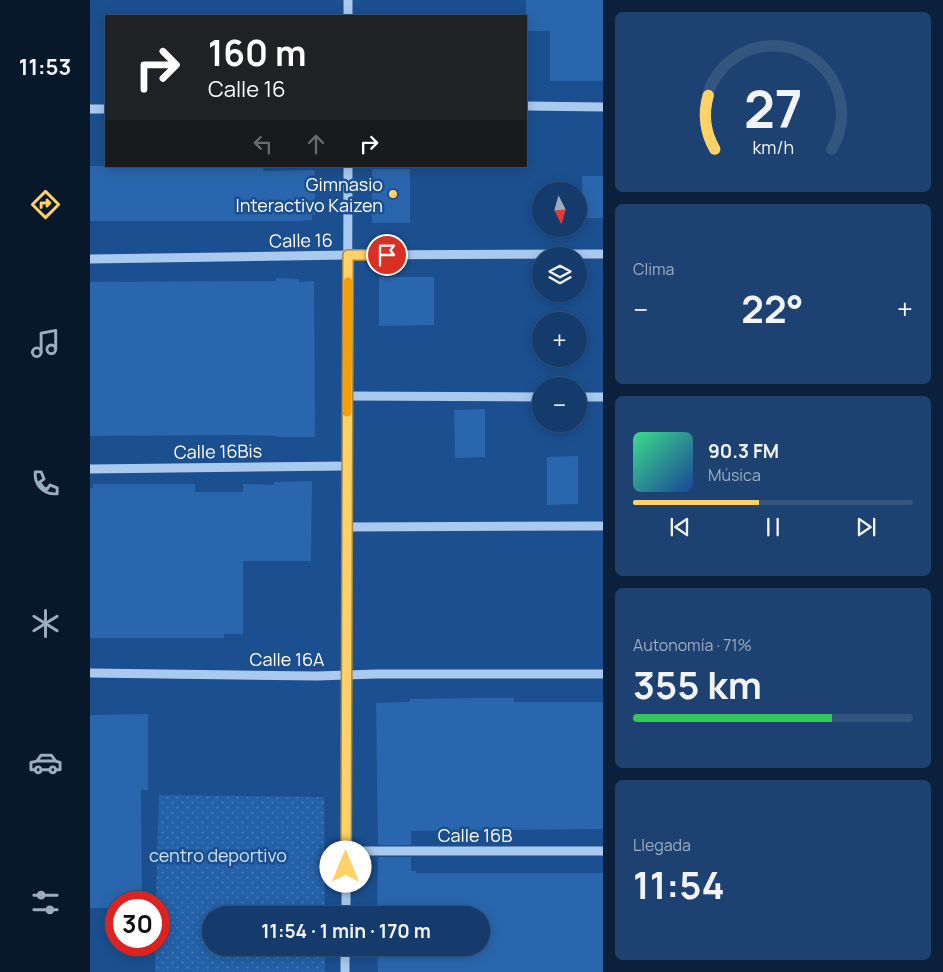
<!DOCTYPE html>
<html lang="es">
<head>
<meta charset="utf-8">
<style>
	:root { --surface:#143b6b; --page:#1d4271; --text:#f1f3f6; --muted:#9dadc1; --line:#33557e; --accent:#ffd166 }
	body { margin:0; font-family:Manrope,sans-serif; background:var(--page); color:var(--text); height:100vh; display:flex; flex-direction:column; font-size:19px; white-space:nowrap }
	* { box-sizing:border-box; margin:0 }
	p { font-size:16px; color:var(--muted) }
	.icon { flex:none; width:28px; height:28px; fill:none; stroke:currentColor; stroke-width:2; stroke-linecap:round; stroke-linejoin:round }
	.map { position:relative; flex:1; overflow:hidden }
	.drawer { display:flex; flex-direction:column; gap:12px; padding:12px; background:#0b203b; width:340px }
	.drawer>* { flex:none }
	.banner { position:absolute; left:15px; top:15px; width:422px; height:152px; border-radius:0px; box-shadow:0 2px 12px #0003,0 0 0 1px var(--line); background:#202124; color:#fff; overflow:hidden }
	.needle { width:32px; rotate:174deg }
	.buttons { position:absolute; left:442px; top:182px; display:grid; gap:10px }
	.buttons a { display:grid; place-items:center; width:55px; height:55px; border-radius:50%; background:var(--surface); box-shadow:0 2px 12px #0003,0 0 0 1px var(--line); font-size:25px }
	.speed { position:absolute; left:15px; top:891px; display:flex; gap:10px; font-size:25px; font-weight:700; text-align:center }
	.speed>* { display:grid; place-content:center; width:65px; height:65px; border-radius:50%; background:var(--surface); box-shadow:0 2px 12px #0003,0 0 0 1px var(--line); line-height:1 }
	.speed .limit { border:8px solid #d22; background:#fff; color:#111 }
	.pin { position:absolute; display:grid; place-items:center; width:42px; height:42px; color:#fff; margin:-21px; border:2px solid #fff; border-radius:50%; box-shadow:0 1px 5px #0007 }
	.me { position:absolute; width:55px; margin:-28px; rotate:0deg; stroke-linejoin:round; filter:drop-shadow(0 0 4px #0008) }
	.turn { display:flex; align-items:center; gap:18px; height:105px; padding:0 20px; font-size:22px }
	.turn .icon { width:65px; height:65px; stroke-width:2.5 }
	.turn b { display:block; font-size:35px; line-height:42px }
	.lanes { display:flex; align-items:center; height:48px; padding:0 20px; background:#0003; justify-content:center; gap:25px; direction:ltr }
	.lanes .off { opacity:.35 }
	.big { font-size:38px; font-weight:700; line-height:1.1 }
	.drawer .widget { flex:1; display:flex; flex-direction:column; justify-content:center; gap:8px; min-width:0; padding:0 18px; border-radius:8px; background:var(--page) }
	.drawer .dial { align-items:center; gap:0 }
	.dial svg { height:130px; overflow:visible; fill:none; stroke:var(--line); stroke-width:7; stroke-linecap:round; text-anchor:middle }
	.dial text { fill:var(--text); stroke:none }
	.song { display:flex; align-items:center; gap:15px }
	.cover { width:60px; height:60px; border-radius:8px; background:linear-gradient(135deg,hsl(150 70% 55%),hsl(220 70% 35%)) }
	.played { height:5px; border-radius:2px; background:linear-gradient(90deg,var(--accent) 45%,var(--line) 45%) }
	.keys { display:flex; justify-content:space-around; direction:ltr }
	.heat { display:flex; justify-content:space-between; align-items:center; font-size:28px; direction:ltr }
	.charge { height:8px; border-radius:4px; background:linear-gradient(90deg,#34c759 71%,var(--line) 0) }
	.trip { position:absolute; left:112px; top:906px; width:288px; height:50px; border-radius:25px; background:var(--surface); box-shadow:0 2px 12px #0003,0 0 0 1px var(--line); font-weight:700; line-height:50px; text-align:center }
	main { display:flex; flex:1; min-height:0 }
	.dock { display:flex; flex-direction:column; width:90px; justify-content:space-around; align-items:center; background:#08182b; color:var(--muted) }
	.dock .icon { width:35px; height:35px }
	.dock .active { color:var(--accent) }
	.dock b { font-size:22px; color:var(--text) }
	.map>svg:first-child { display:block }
	.park { fill:url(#park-dots) }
	.building { fill:#2a66ad }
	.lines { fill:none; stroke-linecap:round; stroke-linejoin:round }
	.minor { stroke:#a9c9ee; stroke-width:9 }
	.route-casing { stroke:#a68842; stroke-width:12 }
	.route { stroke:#ffd166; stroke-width:9 }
	.slow { stroke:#f59e0b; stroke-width:9 }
	.poi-dot { fill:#ffd166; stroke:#1b4f8f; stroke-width:2 }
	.labels { text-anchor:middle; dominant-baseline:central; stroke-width:5; stroke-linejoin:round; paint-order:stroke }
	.poi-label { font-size:18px; fill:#fff; stroke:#1b4f8f; text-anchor:end }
	.street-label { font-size:18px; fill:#fff; stroke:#1b4f8f }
	.park-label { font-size:18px; fill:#cfe3fa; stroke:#1b4f8f }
</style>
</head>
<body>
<main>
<nav class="dock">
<b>11:53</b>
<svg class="icon active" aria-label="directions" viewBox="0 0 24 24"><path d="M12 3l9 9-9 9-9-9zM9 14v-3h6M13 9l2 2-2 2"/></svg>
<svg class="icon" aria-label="music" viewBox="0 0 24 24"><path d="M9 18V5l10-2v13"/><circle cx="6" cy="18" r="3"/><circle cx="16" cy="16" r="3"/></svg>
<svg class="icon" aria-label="phone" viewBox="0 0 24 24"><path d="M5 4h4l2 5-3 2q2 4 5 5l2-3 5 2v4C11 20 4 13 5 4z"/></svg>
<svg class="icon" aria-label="climate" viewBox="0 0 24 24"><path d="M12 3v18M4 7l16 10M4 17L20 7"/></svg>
<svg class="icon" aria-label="car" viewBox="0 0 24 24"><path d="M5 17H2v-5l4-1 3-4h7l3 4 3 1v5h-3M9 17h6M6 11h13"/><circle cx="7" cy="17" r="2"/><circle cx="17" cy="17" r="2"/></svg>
<svg class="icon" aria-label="filters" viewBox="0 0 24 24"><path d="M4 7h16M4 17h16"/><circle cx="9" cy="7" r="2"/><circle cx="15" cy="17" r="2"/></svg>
</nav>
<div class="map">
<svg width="513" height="972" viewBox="0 0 513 972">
	<defs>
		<pattern id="park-dots" width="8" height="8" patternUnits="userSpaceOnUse" patternTransform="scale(1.25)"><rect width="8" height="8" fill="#2461a8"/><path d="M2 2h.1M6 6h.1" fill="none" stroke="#4579b5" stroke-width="1.8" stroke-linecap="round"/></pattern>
	</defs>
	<rect width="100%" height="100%" fill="#1b4f8f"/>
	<!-- park -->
	<path class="park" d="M69,795L234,797L235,915H121V948H235V972H65V945H69V902H66Z"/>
	<!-- building -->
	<g class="building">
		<path d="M436,0H513V81H460V31H436Z"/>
		<path d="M0,166H173V171L225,170V215L222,214V220L207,221H0Z"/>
		<rect x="282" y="169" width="38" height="54"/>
		<path d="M492,176H513V218H493Z"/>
		<path d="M289,277H344V325L289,326Z"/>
		<path d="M186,278L209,279V282L224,281L225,437H187V436L151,435L0,436V282L186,281Z"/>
		<path d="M395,409V457L365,458L364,410Z"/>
		<path d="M488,456V504L457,505V457Z"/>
		<path d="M222,481L221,561H153V634H134V638H0V488H3V484H105V492H153V484L184,485V482Z"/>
		<path d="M389,698H424V702H513V829L321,831V845H288L286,703L320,702V699Z"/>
		<path d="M58,714V790H51L52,902H26V908H0V715Z"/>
		<path d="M288,857H321V871H326V873H513V972H288L287,948H391V915H287Z"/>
	</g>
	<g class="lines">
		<!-- minor -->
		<g class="minor">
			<path d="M258,16V0"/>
			<path d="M436,106L513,107"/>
			<path d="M0,109H16"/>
			<path d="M0,259L258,255L513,254"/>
			<path d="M257,396L451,397"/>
			<path d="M489,397H513"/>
			<path d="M0,469L257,466"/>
			<path d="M257,527L513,526"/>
			<path d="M0,673L227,676L286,674H513"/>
			<path d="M257,851H513"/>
			<path d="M256,915L258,166"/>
			<path d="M255,972V948"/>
		</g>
	</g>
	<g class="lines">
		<!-- route casing -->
		<g class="route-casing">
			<path id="route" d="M256,867L258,255H297"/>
		</g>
		<!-- route -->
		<use href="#route" class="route"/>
		<!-- slow -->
		<path class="slow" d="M257,412L258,282"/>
	</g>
	<!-- markers -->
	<circle class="poi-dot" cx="303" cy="194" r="5"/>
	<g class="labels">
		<!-- poi labels -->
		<g class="poi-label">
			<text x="293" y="184">Gimnasio<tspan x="293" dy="21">Interactivo Kaizen</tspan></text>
		</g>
		<!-- street labels -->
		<g class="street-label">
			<text transform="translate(211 240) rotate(-1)">Calle 16</text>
			<text transform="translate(128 451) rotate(-1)">Calle 16Bis</text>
			<text x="197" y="659">Calle 16A</text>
			<text x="385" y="835">Calle 16B</text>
		</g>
		<!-- park labels -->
		<g class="park-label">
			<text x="128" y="855">centro deportivo</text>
		</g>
	</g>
</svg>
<div class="buttons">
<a><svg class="needle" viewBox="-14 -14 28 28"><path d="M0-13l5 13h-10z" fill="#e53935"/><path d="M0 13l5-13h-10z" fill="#9dadc1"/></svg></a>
<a><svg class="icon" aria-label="layers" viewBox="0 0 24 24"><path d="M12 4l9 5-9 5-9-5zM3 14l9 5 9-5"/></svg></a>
<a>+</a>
<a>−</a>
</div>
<div class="speed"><div class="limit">30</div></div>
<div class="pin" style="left:297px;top:255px;background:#d93025"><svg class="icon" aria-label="arrive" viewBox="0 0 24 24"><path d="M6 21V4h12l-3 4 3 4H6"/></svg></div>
<svg class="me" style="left:256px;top:867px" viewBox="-20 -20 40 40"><circle r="19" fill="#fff"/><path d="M0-13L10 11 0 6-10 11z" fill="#ffd166"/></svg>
<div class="trip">11:54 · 1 min · 170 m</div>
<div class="banner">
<div class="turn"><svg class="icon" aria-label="right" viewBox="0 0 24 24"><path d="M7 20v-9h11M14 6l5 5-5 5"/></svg><div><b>160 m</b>Calle 16</div></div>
<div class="lanes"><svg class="icon off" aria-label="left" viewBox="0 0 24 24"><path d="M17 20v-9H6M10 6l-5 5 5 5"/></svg><svg class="icon off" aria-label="ahead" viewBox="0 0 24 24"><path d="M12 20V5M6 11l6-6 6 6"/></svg><svg class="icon" aria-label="right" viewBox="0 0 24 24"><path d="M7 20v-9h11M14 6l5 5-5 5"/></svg></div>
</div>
</div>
<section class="drawer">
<div class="widget dial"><svg viewBox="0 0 100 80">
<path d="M14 69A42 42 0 1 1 86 69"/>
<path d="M14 69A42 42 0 0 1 10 36" stroke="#ffd166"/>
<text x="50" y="56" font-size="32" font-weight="700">27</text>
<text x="50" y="72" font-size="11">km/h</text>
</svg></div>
<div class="widget"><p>Clima</p>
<div class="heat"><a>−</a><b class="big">22°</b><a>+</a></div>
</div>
<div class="widget">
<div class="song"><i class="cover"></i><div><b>90.3 FM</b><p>Música</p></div></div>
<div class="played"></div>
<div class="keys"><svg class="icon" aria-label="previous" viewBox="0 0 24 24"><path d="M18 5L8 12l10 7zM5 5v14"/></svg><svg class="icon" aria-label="pause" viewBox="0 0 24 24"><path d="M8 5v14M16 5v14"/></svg><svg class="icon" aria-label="next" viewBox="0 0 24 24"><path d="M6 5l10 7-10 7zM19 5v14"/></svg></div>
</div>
<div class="widget"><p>Autonomía · 71%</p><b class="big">355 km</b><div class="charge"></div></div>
<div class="widget"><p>Llegada</p><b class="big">11:54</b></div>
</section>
</main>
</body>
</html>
